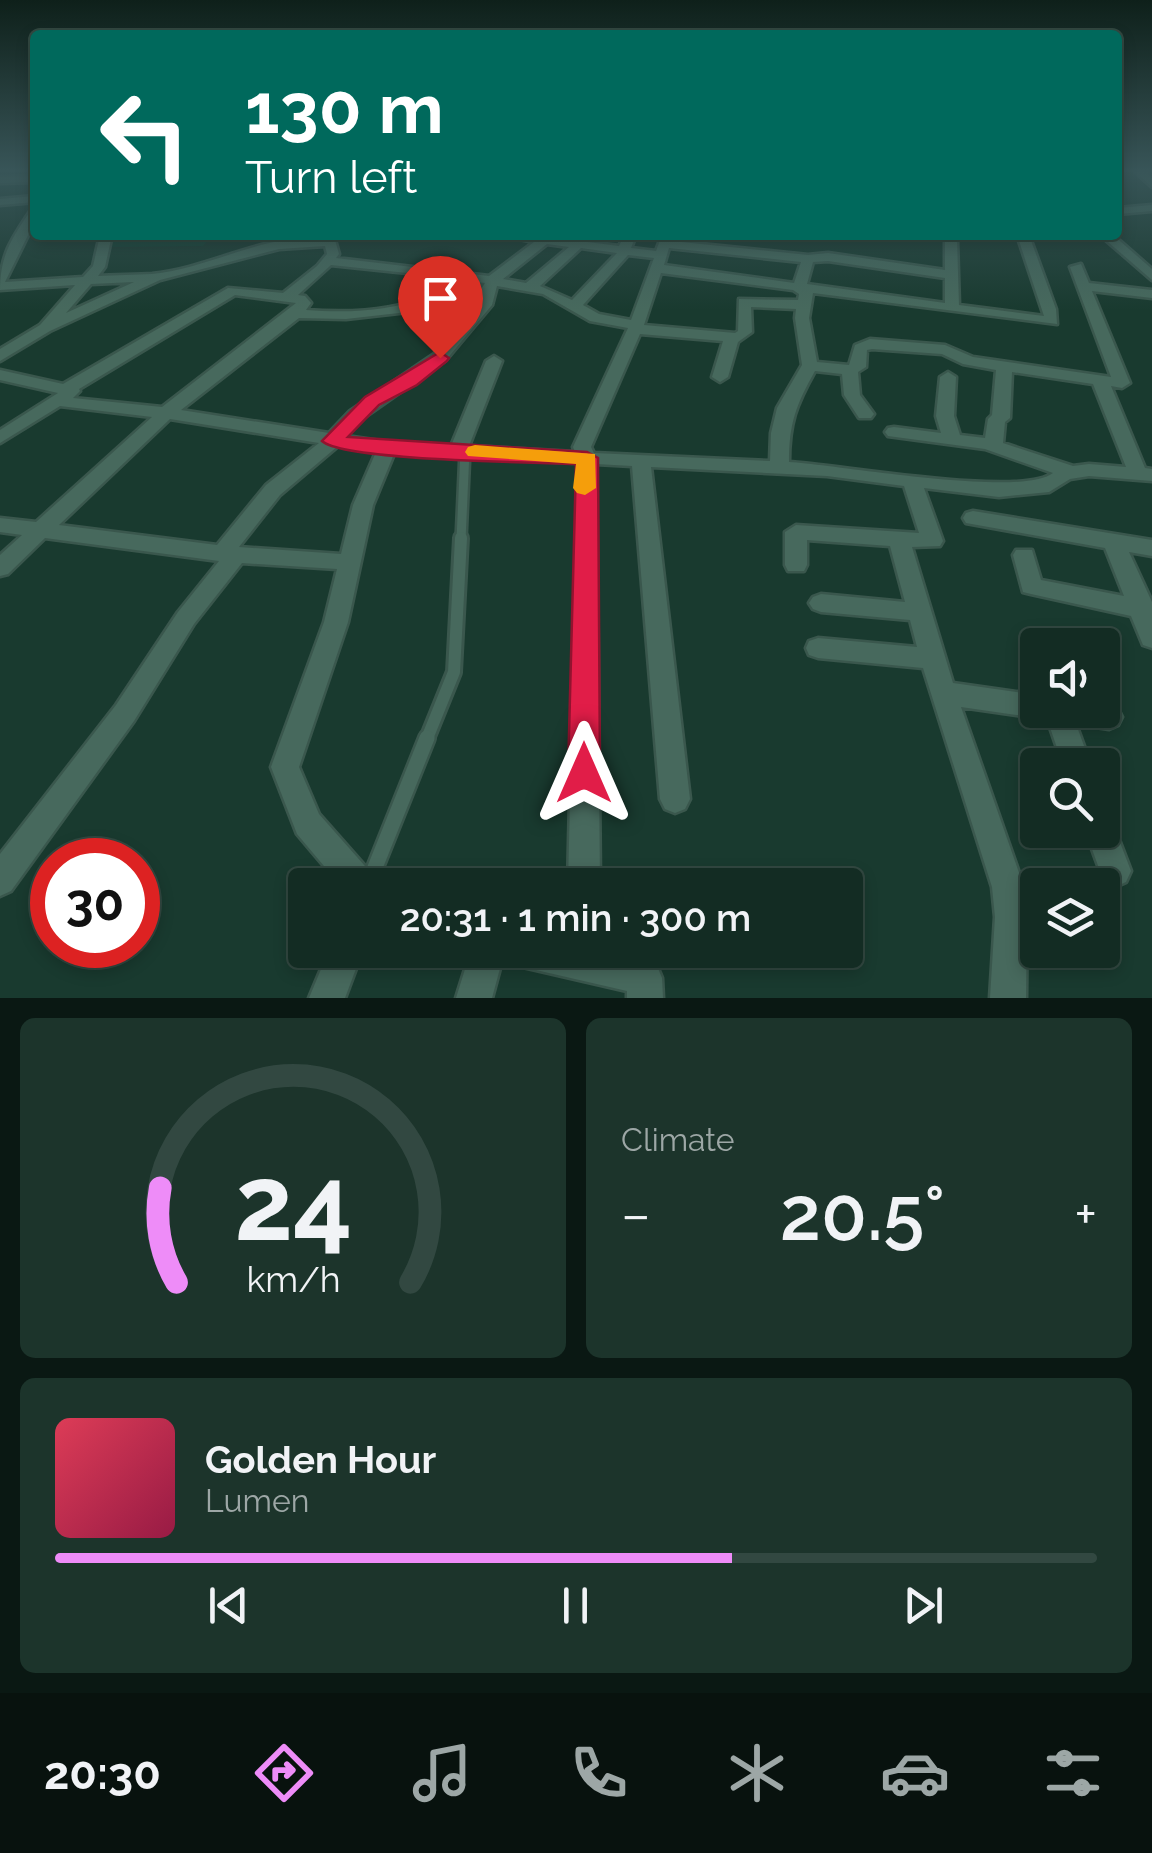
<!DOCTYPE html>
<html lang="en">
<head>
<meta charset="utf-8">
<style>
	:root { --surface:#132c23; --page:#1c342b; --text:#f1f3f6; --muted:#9da7a6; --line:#324841; --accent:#ee8cf8 }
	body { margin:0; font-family:Raleway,sans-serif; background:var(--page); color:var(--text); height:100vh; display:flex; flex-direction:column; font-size:38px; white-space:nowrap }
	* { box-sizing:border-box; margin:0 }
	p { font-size:32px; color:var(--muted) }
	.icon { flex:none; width:55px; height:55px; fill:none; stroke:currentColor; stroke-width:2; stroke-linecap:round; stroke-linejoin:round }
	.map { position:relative; height:998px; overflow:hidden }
	.details { display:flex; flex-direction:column; gap:20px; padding:20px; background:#0a1813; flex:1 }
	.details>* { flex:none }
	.guide { position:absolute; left:30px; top:30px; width:1092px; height:210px; border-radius:10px; box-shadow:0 5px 15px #0003,0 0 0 2px var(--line); background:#00695c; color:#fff; overflow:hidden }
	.buttons { position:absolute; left:1020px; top:628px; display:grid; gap:20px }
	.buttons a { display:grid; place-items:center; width:100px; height:100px; border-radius:10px; background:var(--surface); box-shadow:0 5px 15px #0003,0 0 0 2px var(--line); font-size:50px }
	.speed { position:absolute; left:30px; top:838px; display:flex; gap:20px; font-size:50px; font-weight:700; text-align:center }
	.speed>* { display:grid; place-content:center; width:130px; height:130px; border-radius:50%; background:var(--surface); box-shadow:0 5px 15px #0003,0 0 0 2px var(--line); line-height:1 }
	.speed .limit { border:15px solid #d22; background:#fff; color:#111 }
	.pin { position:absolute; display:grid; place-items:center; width:85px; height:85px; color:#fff; margin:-102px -42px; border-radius:50% 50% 50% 0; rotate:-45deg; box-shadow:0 0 10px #0007 }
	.pin .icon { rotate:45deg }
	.me { position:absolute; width:110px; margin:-55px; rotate:0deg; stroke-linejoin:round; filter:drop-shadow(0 0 8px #0008) }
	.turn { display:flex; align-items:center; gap:35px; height:210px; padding:0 50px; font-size:45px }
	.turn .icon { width:130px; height:130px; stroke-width:2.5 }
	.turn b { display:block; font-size:70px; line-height:85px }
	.big { font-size:75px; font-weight:600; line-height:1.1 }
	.details .tile { flex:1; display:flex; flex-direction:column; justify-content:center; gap:15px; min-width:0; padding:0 35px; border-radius:15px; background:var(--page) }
	.details .dial { align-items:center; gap:0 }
	.dial svg { height:260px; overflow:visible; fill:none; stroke:var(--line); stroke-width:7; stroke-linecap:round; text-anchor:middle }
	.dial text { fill:var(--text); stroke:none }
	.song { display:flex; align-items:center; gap:30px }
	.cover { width:120px; height:120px; border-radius:15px; background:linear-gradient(135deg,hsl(350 70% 55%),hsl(340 70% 35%)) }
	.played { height:10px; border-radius:5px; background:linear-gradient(90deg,var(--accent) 65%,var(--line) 65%) }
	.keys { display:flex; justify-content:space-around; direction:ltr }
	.heat { display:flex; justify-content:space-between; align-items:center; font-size:55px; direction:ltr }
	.details .tiles { flex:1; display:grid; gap:20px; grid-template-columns:1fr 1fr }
	.tile:last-child { grid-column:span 2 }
	.trip { position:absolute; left:288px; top:868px; width:575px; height:100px; border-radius:10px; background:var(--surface); box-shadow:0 5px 15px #0003,0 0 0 2px var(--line); font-weight:600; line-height:100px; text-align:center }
	.tabs { display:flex; height:160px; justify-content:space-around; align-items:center; background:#08120e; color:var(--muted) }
	.tabs .icon { width:70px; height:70px }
	.tabs .on { color:var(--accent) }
	.tabs b { font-size:45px; color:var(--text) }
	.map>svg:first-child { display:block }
	.built { fill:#154234 }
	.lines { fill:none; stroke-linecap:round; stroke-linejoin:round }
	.service-far2-casing { stroke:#3a574d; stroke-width:14 }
	.service-far1-casing { stroke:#3a574d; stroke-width:18 }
	.service-casing { stroke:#3a574d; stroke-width:20 }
	.minor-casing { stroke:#3a574d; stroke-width:5 }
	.service-far2 { stroke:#47695d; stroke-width:9 }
	.service-far1 { stroke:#47695d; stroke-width:12 }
	.service { stroke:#47695d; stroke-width:15 }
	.minor { fill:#47695d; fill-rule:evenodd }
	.route { fill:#e11d48; stroke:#92132f; stroke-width:2.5 }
	.slow { fill:#f59e0b }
</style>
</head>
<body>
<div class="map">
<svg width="1152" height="998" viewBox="0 0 1152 998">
	<rect width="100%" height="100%" fill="#193a2f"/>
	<!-- built -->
	<path class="built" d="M106,235H213L203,246L103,247Z"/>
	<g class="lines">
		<!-- service-far2 casing -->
		<g class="service-far2-casing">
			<path id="service-far2" d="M461,540L465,451"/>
		</g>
		<!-- service-far1 casing -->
		<g class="service-far1-casing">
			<path id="service-far1" d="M426,741L454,672L461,538"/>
		</g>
		<!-- service casing -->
		<g class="service-casing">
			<path id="service" d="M368,885L427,738"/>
		</g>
		<!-- minor casing -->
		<g class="minor-casing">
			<g id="minor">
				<path d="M1134,171H1144L1152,178V187Z"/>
				<path d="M35,176V182L0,183V177Z"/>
				<path d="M35,196V202L0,205V199Z"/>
				<path d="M1152,205V211L1118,214V208Z"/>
				<path d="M35,209V221L5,282L83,277L93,266L100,235H112L105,267L98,276C116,275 135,275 152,274C214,268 272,228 335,240L339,254L336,258L489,276L534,242L499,235H533L619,246L624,235H636L631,248L656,251L662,235H674L672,241L808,255L828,253L945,270V239L948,235H961L957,240L959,305L1044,316L1017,235H1029L1056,309L1057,324L813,293L809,318L817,362L849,365L855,345L870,339L945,345L973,357L1111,377L1070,267L1081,264L1089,283L1152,290V298L1092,291L1130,383L1122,388L1111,386L1145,468L1152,469V481L1089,476L1070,479L1049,492L999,497L924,488L943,541L940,546L912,547L953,683L1038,695V710H1102V704L1118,709L1122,717L1118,725L1109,729L1076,724L1091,765H1063L1046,716L1038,718L961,707L1024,887L1027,917L1026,998H990L995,917L992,887L923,668L818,658L809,655L806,648L809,641L818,638L917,647L910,620L821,612L813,609L809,603L813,597L821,594L905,602L890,546L807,540V565L804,571H788L785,565V532L796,525L919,533L904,486L827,476L651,467L690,799L685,809L675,813L665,809L660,799L632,466L596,464L600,885H568L578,463L394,454L373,505L348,622L299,767L319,814L372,874L377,885H340L297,834L271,767L324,622L337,569L242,563L194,624L134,721L11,891L0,896V854L116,705L178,612L219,561L45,538L8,574L0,576V555L22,535L0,532V518L36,522L152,417L60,406L0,443V430L58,393L0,380V370L63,384L228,288L283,293L317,266L327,254L325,246L279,249L160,280L50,331L0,361V349L40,325L75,285L0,290C0,255 12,238 31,210ZM547,244L569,247L526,283L503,279ZM581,248L617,253L572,300L540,286ZM669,248L801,262L794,283L664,265ZM628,255L654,258L631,320L599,314L583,305ZM828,261L945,278V303L807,284L813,262ZM331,265L455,278C446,284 437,292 427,296C391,312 345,313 306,310L311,303L305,296L298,295ZM661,273L793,290L799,294L798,300L739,299L738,331L735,333L644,325ZM469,281L485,283L479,292L478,304L434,354L350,411L329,433L181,410L299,318L346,319L399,313L436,303ZM134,282L66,313L91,284ZM497,286L543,294L590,321L628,328L573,447L575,452L469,446L502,361L494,356L486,361L451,446L387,442L346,436L362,419L446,360L492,305ZM235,295L296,303L162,407L73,398L80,391L79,389ZM751,307L796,309L795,318L802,365L777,408L771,433L770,461L594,453L591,447L640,334L723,341L712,377L720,382L728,377L738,342L752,332ZM872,349L942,354L963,364L996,370L992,415L988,419L985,438L960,435L954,416L956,377L948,372L940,377L936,416L941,433L894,427L888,428L885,432L888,436L985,449L1053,473C1021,498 840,465 789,462C789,423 796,405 815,371L842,374L844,395L859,418H871L874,414L860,395L858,372L866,367L867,350ZM1012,372L1093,384L1126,467L1089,464L1073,466L1003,443L1005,422L1010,418ZM170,419L319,443L266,485L217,545L59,525ZM338,446L376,452L353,505L341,554L239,547L280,495Z"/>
				<path d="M1100,235H1113L1152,269V280Z"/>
				<path d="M973,511L1152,540V556L1129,552L1152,602V648L1143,645L1131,616L1031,594L1023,592L1013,555L1016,550H1032L1041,580L1124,596L1105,548L966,523L963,518L966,513Z"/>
				<path d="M1102,816L1111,819L1131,871L1126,882L1115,887L1104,882L1085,830H1102Z"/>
				<path d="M329,950H363L345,998H309Z"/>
				<path d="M471,950H505L492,998H456Z"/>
				<path d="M506,950C558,950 609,946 657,966L662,978L663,998H627V991L523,967L511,962Z"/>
			</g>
		</g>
		<!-- service-far2 -->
		<use href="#service-far2" class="service-far2"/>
		<!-- service-far1 -->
		<use href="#service-far1" class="service-far1"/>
		<!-- service -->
		<use href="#service" class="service"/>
		<!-- minor -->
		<use href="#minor" class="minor"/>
	</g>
	<!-- sky -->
	<linearGradient id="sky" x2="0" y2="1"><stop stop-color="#0e201a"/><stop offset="0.55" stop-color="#385558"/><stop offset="1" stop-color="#385558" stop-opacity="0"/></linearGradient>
	<rect width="1152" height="310" fill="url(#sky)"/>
	<!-- route -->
	<path class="route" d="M440,352L449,358L447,361L417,385L379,405L348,437L587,452L598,458L600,773L595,784L584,788L572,784L568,773L576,464C535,462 344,461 322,441L365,397Z"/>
	<!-- slow -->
	<path class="slow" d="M475,445L595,454L596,488L585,495L577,493L573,488L576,464L468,456L465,452L468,447Z"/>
</svg>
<div class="buttons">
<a><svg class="icon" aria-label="sound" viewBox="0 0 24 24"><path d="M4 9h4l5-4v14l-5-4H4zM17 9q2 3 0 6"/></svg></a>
<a><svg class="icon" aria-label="search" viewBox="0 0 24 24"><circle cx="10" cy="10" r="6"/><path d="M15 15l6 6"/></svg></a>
<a><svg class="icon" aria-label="layers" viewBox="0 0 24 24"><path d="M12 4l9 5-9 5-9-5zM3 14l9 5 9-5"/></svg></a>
</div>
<div class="speed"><div class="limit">30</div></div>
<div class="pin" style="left:440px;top:358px;background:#d93025"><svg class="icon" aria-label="arrive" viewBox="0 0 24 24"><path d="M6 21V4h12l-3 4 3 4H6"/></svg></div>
<svg class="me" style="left:584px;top:773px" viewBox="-20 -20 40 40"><path d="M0-17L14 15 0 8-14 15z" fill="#e11d48" stroke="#fff" stroke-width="4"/></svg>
<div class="trip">20:31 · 1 min · 300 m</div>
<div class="guide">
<div class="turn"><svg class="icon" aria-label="left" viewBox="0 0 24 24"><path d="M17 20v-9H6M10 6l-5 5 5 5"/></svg><div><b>130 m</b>Turn left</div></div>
</div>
</div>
<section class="details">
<div class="tiles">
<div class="tile dial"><svg viewBox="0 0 100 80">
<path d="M14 69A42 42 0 1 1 86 69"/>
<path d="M14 69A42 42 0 0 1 9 40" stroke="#ee8cf8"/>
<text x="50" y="56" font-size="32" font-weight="700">24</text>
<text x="50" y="72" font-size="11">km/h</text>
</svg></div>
<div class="tile"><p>Climate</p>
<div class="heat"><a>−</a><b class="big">20.5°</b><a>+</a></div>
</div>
<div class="tile">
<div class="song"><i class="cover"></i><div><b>Golden Hour</b><p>Lumen</p></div></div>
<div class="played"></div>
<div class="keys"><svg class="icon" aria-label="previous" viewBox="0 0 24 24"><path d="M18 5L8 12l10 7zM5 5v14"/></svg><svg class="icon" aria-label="pause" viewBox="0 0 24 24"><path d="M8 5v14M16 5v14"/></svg><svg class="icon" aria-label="next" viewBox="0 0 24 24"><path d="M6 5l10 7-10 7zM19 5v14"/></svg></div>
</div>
</div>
</section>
<nav class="tabs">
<b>20:30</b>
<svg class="icon on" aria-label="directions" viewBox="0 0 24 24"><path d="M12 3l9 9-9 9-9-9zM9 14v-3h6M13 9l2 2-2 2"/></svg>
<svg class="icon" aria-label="music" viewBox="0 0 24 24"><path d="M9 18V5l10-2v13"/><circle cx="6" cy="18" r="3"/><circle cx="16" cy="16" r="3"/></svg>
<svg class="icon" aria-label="phone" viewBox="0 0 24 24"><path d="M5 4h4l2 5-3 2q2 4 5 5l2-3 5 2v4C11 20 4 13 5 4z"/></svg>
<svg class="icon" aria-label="climate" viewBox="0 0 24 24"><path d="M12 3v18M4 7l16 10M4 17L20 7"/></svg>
<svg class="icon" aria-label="car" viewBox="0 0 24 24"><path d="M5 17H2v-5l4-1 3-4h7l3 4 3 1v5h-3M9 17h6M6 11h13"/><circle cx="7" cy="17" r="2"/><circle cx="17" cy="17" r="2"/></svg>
<svg class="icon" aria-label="filters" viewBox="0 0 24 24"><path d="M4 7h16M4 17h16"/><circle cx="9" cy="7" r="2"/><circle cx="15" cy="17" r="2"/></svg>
</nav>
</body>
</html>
